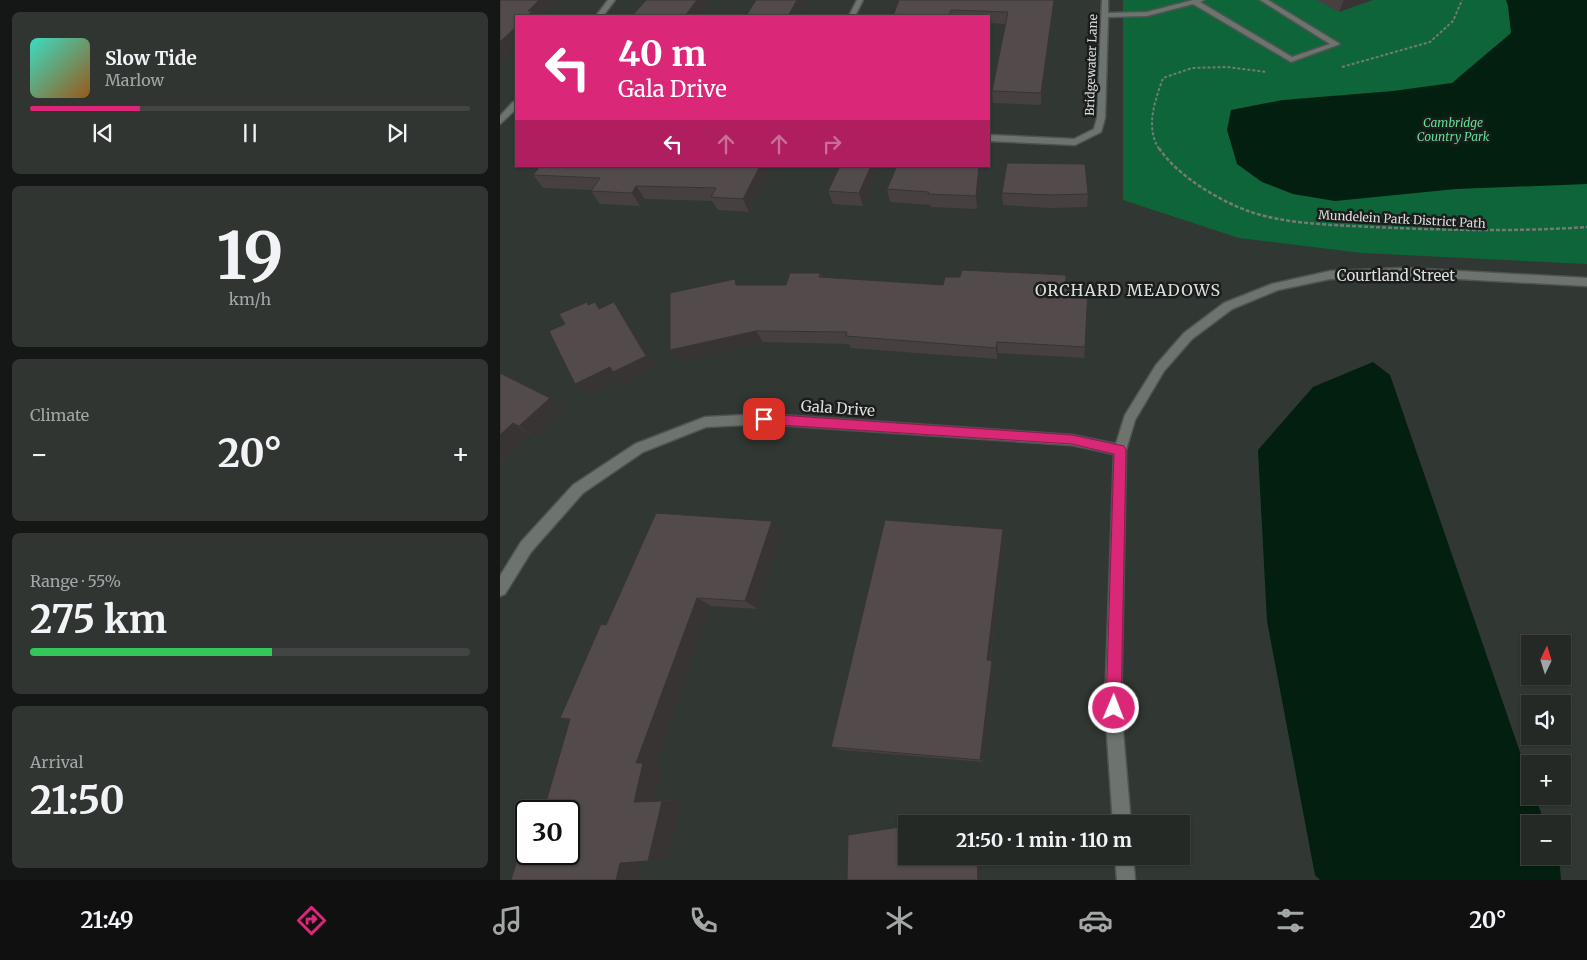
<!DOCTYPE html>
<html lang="en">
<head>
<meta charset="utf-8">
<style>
	:root { --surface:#252926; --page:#313532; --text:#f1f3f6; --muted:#a3a6a7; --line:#424543; --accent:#db2777 }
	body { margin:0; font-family:Merriweather,serif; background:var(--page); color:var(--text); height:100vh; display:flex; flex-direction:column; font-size:19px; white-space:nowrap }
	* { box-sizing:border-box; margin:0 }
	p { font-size:16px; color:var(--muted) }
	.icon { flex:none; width:28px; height:28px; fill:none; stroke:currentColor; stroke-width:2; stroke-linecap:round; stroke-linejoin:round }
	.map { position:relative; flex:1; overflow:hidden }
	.details { display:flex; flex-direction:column; gap:12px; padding:12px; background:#141715; width:500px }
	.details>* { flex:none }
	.hud { position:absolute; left:15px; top:15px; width:475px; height:152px; border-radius:0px; box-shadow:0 1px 4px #0004,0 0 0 1px var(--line); background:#db2777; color:#fff; overflow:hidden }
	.needle { width:32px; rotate:4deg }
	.fabs { position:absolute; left:1021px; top:635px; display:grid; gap:10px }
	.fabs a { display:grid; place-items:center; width:50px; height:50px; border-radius:0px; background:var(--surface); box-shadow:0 1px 4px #0004,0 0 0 1px var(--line); font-size:25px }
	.speed { position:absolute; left:15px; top:800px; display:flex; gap:10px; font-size:25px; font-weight:700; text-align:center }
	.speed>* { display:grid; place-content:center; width:65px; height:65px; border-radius:50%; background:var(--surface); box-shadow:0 1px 4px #0004,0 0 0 1px var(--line); line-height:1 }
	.speed .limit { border:2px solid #111; border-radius:8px; background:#fff; color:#111 }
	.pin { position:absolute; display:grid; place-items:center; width:42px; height:42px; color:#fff; margin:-21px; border-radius:10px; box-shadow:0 2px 8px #0006 }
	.me { position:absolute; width:55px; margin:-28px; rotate:1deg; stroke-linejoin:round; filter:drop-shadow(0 0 4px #0008) }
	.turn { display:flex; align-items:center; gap:18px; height:105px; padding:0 20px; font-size:22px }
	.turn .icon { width:65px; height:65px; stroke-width:2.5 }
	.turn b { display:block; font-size:35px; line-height:42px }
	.lanes { display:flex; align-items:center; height:48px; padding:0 20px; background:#0003; justify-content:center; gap:25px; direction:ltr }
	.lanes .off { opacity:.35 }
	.big { font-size:38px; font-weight:700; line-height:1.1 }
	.details .tile { flex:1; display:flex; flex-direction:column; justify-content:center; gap:8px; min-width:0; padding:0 18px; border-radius:8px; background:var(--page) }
	.details .dial { align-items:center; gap:0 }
	.dial b { font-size:65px; line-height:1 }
	.song { display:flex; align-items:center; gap:15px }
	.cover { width:60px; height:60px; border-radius:8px; background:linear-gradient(135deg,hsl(170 70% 55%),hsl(30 70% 35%)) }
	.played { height:5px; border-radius:2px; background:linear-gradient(90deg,var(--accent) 25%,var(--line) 25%) }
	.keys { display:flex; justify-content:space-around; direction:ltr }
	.heat { display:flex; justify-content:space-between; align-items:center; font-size:28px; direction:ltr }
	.charge { height:8px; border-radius:4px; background:linear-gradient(90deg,#34c759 55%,var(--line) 0) }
	.trip { position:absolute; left:398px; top:815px; width:292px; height:50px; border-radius:0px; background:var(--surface); box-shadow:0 1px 4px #0004,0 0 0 1px var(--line); font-weight:700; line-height:50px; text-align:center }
	.tab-bar { display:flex; height:80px; justify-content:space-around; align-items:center; background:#0f100f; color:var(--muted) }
	.tab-bar .icon { width:35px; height:35px }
	.tab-bar .selected { color:var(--accent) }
	.tab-bar b { font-size:22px; color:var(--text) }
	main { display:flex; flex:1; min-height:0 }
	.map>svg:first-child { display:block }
	.green { fill:#0e653a }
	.water { fill:#021f0f }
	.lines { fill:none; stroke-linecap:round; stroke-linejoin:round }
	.minor-casing { stroke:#4f5451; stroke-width:3 }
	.path-far1 { stroke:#757a76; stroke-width:2; stroke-dasharray:3 2; stroke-linecap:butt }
	.path { stroke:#757a76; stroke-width:2.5; stroke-dasharray:4 2; stroke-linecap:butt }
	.minor { fill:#6d746f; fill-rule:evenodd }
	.wall { fill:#474040 }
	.shaded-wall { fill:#393434 }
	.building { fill:#524a4b; stroke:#393434 }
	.route { fill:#db2777; stroke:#8e194d }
	.labels { text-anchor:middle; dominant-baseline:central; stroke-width:5; stroke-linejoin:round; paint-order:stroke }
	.far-street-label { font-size:12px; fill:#dbdfdc; stroke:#1b1d1c }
	.far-park-label { font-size:12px; font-style:italic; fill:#61de96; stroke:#1b1d1c }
	.street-label { font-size:15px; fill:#dbdfdc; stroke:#1b1d1c }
	.neighbourhood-label { font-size:16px; letter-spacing:1px; fill:#dbdfdc; stroke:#1b1d1c }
</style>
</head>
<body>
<main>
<section class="details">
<div class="tile">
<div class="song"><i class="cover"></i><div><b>Slow Tide</b><p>Marlow</p></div></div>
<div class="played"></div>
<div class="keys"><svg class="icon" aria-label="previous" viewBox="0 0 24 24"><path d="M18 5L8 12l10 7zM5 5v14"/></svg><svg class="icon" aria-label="pause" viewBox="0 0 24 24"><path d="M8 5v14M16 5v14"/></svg><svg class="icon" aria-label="next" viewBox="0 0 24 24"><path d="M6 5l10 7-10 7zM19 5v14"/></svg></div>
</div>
<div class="tile dial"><b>19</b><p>km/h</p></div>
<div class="tile"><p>Climate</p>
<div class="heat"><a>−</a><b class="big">20°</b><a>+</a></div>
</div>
<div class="tile"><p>Range · 55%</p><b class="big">275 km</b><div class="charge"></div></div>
<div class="tile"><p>Arrival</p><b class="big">21:50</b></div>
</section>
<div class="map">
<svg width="1087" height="880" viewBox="0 0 1087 880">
	<rect width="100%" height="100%" fill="#313733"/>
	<!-- green -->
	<path class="green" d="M623,0H1087V264L862,253L739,238L623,200Z"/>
	<!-- water -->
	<g class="water">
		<path d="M1006,0H1087V184L956,189L835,201L793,194L762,182L737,164L727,130L731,110L783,100L893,91L952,83L1011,33L1008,6Z"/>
		<path d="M873,362L890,375L1030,781V796H1035L1045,824H1030V856H1056L1060,868L1061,880H820L815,875L767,621L758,450L813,387Z"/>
	</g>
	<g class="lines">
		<!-- minor casing -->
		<g class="minor-casing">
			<g id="minor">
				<path d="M108,0H115L103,16H96Z"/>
				<path d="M357,0H363L355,16H349Z"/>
				<path d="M602,0H608V13L647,12L693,0H704L700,2L792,57L830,44L760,0H768L840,44L791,62L693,4L647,16L608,17L605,118L601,132L575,145L489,141V135L574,139L594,129L597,118Z"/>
				<path d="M13,102H16V109L0,124V116Z"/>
				<path d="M905,268L1087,278V286L905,276L830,279L778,290L732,309L692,339L664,371L635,420L626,450L621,707L631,824H613L605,707L614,454L572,445L264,424L206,427L143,452L83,493L31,552L5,594L0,596V576L21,542L73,485L135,444L205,417L264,414L572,435L616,444L625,415L656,365L684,333L724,303L772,284L830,271Z"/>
				<path d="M615,856H633L635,880H617Z"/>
			</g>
		</g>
		<!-- path-far1 -->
		<g class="path-far1">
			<path d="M842,67L930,42L953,21L962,0"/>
			<path d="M659,149C645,127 655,101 663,78L692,68L727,67L767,72"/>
		</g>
		<!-- path -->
		<path class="path" d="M659,148C676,175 721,202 751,212C785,224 835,225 871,227C943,230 1015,232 1087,227"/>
		<!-- minor -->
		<use href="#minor" class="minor"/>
	</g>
	<!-- wall -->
	<g class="wall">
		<path d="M399,0H555L541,105L493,103L492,91L506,24L489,23V16H393Z"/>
		<path d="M816,0H873L839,12Z"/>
		<path d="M40,166H270L271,168L249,212L218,210L212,201L145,199L140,206L100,204L91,191V190L43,188L33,175Z"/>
		<path d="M376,175L363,206L333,204L328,191Z"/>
		<path d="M481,178L477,209L431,207L430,205L390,202L387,189Z"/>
		<path d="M502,193L588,194L587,207L550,208L503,205Z"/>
		<path d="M320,273L322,278L443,285L566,288L585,347L584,358L498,353L497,359L351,348L349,344L263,342L179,361L170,350L239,285H286Z"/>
		<path d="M0,373L65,410L35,438L29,434L0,462Z"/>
		<path d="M503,529L505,541L490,661H492L494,667L484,762L342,750L331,747Z"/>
		<path d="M283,532L258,609L211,606L156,764L162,765L154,801L181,800L168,858L141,862L137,880L44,809L70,720L60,718L106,625Z"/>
	</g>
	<!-- shaded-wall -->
	<g class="shaded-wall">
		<path d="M39,0H60L43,16H27L28,11Z"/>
		<path d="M197,0H211L199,16H185Z"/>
		<path d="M297,0H308L299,16H288Z"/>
		<path d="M554,0H555L541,105V93Z"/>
		<path d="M844,0H873L839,12Z"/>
		<path d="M16,27V48L0,64V42Z"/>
		<path d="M260,166H270L271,168L249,212L243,199Z"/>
		<path d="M371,166H374L376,175L363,206L359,193Z"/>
		<path d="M479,166L481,178L477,209L476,196Z"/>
		<path d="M136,186L145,199L140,206L132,193Z"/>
		<path d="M114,302L124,314L156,367L124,383L120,379L87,395L75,384Z"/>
		<path d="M256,331L263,342L179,361L170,350Z"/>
		<path d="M497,342L498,353L497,359L496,348Z"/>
		<path d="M50,398L65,410L35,438L19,426Z"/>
		<path d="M13,423L29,434L0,462V435Z"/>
		<path d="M272,521L283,532L258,609L245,601Z"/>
		<path d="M503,529L505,541L489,667L487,660Z"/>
		<path d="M197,598L211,606L156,764L162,765L154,802H134L136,763Z"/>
		<path d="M492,661L494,667L484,762L480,760Z"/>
		<path d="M181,800L168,858L148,861L162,801Z"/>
		<path d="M478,815V824H475L474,816Z"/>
		<path d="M477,856H480L482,880H478Z"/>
		<path d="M142,860L137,880H116L120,863Z"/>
	</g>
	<!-- building -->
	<g class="building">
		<path d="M0,0H39L28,11H33L27,16H16V27L0,42Z"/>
		<path d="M146,0H197L185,16H132Z"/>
		<path d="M256,0H297L288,16H246Z"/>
		<path d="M399,0H554L541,93L492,91L508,12L451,10L449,16H393Z"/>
		<path d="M507,163L585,164L588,194L550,195L502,193Z"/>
		<path d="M40,166H260L243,199L211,197L216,188L136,186L132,193L91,191L100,178L33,175Z"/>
		<path d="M340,166H371L359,193L328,191Z"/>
		<path d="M397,166H479L476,196L428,194L429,192L387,189Z"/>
		<path d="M462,270L566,275V287L588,289L585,347L497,342L496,348L346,336L347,332L256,331L170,350V293L235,279L236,285H286L290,273H320L319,277L443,285L445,277H460Z"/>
		<path d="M87,302L88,305L95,302L99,309L114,302L146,356L113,372L110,367L75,384L49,331L65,324L59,314Z"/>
		<path d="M0,373L50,398L19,426L13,423L0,435Z"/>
		<path d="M156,513L272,521L245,601L197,598L136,763H143L134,802L162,801L148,861L120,863L116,880H11L26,831V854H69V811H32L33,810L44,809L70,719L60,718L101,624L106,625Z"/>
		<path d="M385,520L503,529L487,660L492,661L480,760L331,747Z"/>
		<path d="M474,816L475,824H422Z"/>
		<path d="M406,826V856H477L478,880H347L348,835Z"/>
	</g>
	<!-- route -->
	<path class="route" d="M264,414L572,435L624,446L626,450L621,708L619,713L614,715L608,713L606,708L614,454L572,444L264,424L258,419Z"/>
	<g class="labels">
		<!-- far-street labels -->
		<g class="far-street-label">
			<text transform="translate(591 65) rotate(-88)">Bridgewater Lane</text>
			<text transform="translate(902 219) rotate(3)">Mundelein Park District Path</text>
		</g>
		<!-- far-park labels -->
		<g class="far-park-label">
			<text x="953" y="122">Cambridge<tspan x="953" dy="14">Country Park</tspan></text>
		</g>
		<!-- street labels -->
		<g class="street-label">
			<text x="896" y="275">Courtland Street</text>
			<text transform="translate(338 408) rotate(4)">Gala Drive</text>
		</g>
		<!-- neighbourhood labels -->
		<g class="neighbourhood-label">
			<text x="628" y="290">ORCHARD MEADOWS</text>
		</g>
	</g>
</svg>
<div class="fabs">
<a><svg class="needle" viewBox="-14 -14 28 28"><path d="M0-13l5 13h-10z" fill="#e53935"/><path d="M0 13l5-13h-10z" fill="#a3a6a7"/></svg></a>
<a><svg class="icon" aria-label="sound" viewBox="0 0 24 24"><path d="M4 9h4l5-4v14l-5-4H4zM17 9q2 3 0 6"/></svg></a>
<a>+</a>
<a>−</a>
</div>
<div class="speed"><div class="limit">30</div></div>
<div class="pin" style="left:264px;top:419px;background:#d93025"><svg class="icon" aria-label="arrive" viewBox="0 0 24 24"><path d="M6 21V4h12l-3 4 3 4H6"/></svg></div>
<svg class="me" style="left:614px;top:708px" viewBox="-20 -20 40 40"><circle r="17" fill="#db2777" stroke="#fff" stroke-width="3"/><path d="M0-11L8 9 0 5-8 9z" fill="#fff"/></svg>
<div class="trip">21:50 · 1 min · 110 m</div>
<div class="hud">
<div class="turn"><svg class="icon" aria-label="left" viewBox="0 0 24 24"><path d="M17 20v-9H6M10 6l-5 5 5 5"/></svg><div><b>40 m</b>Gala Drive</div></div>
<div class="lanes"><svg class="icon" aria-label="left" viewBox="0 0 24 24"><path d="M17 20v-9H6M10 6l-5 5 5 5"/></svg><svg class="icon off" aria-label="ahead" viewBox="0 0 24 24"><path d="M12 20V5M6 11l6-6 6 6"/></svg><svg class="icon off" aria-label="ahead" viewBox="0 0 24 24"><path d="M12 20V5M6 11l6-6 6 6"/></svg><svg class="icon off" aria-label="right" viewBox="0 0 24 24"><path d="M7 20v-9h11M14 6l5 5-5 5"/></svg></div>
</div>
</div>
</main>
<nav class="tab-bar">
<b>21:49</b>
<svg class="icon selected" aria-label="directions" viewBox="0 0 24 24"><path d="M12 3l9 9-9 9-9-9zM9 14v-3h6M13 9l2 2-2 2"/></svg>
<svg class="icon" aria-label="music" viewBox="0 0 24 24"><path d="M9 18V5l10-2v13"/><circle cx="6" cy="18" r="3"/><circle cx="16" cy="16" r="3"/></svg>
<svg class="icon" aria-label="phone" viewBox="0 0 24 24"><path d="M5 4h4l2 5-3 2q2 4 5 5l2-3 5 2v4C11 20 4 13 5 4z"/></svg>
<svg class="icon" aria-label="climate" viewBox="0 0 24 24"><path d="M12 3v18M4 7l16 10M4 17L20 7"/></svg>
<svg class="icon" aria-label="car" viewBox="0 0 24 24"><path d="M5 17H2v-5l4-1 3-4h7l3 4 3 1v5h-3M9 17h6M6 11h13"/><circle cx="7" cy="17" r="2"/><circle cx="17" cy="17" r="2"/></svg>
<svg class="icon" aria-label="filters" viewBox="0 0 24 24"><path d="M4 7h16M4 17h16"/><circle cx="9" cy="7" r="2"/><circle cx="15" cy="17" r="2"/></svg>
<b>20°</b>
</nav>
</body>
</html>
